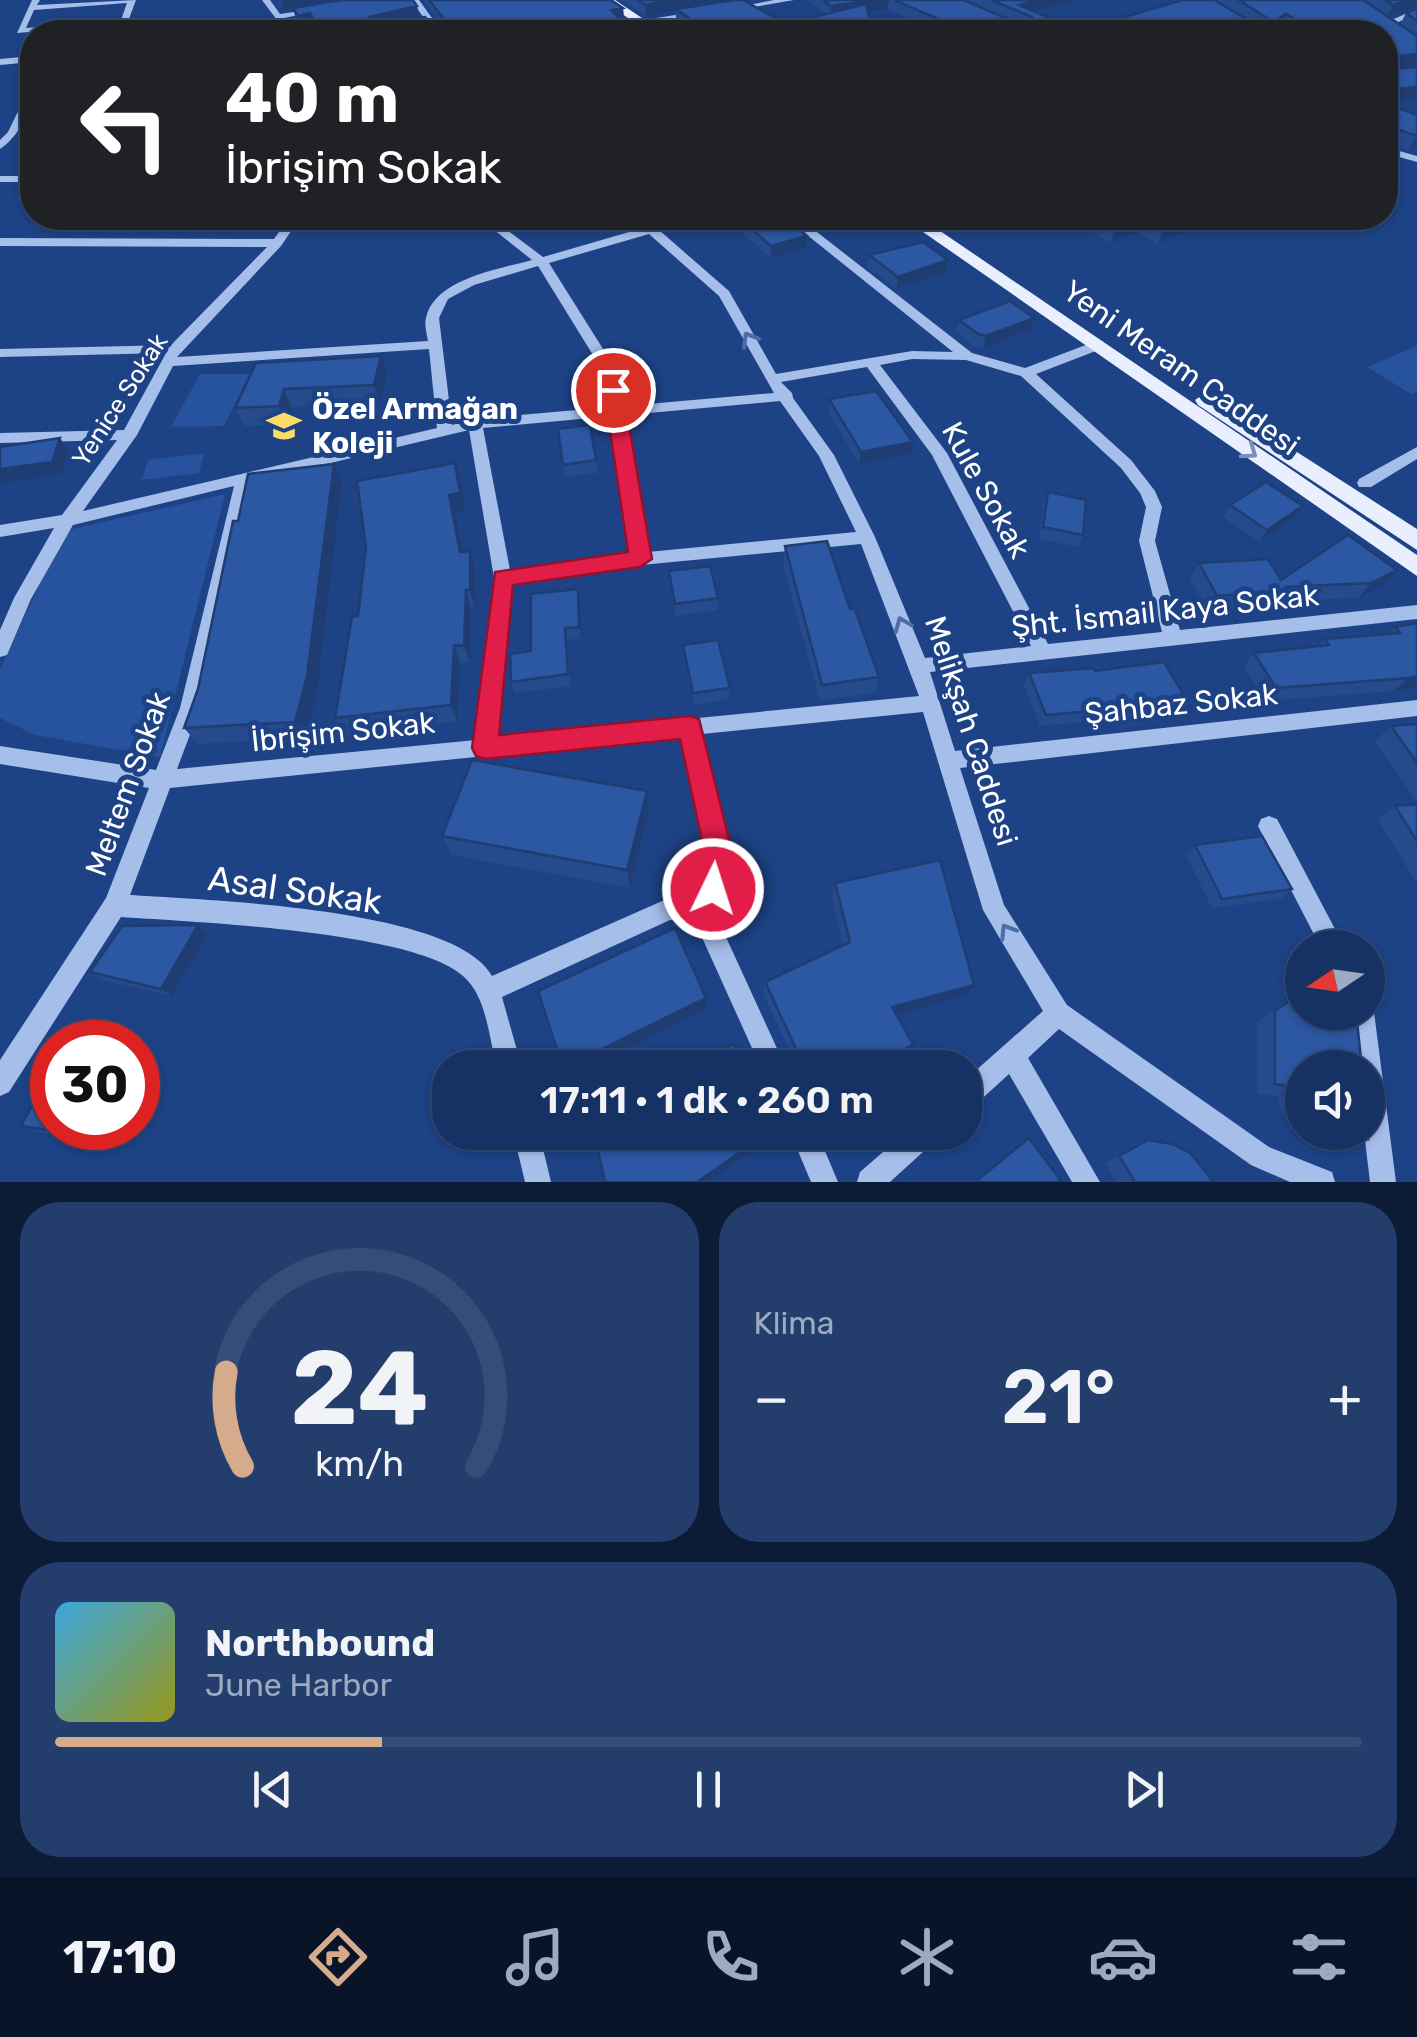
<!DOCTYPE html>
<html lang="tr">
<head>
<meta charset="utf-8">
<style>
	:root { --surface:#163264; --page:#233e6d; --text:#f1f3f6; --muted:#9eaabf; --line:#354d78; --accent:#d6ab8b }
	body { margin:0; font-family:Rubik,sans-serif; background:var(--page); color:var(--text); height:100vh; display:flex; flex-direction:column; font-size:38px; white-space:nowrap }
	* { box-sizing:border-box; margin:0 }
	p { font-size:32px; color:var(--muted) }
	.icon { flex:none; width:55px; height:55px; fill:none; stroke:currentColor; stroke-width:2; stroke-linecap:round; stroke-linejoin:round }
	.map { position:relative; height:1182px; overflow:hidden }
	.side { display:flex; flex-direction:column; gap:20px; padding:20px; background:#0c1c37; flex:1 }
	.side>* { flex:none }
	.hud { position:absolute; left:20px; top:20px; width:1378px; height:210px; border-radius:40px; box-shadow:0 2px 8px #0004,0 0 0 2px var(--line); background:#202124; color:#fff; overflow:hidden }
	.needle { width:65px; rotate:257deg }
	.fabs { position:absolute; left:1285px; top:930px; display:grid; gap:20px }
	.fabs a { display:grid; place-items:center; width:100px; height:100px; border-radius:50%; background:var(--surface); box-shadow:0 2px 8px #0004,0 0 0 2px var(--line); font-size:50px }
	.speed { position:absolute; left:30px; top:1020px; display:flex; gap:20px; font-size:50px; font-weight:700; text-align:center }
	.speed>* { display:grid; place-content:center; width:130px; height:130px; border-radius:50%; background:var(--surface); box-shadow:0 2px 8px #0004,0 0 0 2px var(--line); line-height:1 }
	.speed .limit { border:15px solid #d22; background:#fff; color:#111 }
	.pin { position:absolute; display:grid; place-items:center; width:85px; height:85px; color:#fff; margin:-42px; border:5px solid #fff; border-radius:50%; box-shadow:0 2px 10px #0007 }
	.me { position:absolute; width:110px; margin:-55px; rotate:4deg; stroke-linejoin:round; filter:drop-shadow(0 0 8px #0008) }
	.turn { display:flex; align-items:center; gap:35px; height:210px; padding:0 40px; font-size:45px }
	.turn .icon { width:130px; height:130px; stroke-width:2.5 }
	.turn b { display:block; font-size:70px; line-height:85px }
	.big { font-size:75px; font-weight:600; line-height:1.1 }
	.side .card { flex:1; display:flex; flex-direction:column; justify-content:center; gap:15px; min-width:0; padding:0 35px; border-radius:40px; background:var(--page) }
	.side .dial { align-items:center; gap:0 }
	.dial svg { height:260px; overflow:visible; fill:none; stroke:var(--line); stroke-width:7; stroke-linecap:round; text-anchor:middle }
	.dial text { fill:var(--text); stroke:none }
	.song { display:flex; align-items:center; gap:30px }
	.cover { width:120px; height:120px; border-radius:15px; background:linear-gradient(135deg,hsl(200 70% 55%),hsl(60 70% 35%)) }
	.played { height:10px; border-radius:5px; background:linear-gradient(90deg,var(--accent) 25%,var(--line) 25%) }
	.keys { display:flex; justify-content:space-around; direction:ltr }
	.heat { display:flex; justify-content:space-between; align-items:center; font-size:55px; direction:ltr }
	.side .tiles { flex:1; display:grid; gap:20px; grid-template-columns:1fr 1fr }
	.card:last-child { grid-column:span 2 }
	.trip { position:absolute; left:432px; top:1050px; width:550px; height:100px; border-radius:40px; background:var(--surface); box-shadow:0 2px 8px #0004,0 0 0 2px var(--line); font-weight:600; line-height:100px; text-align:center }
	.menu { display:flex; height:160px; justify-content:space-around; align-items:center; background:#091428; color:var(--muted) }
	.menu .icon { width:70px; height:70px }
	.menu .on { color:var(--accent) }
	.menu b { font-size:45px; color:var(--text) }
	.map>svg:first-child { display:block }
	.green { fill:#27529d }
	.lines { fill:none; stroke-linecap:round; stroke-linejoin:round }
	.minor { fill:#a5beea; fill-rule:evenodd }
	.major { fill:#e9effe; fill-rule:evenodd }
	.wall { fill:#264b8c }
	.shaded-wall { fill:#1f3d72 }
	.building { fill:#2c57a3; stroke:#1f3d72; stroke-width:2.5 }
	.oneway { stroke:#4d6da8 }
	.oneway2 { stroke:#7990bb }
	.route { fill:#e11d48; stroke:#92132f; stroke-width:2.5 }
	.labels { text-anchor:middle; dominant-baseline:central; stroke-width:10; stroke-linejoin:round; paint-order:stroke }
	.far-street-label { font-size:25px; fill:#fff; stroke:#1d4285 }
	.street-label { font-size:30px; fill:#fff; stroke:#1d4285 }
	.poi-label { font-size:30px; font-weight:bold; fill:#fff; stroke:#1d4285; text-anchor:start }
	.near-street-label { font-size:35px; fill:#fff; stroke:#1d4285 }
</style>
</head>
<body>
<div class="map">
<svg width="1417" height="1182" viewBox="0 0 1417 1182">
	<rect width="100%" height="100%" fill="#1d4285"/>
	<!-- green -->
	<g class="green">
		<path d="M1417,346V391L1411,394L1367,367Z"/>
		<path d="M200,374H250L224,426L171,427Z"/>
		<path d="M204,453L199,473L142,480L148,460Z"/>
		<path d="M225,494L160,757L35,735L0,718V670L64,531Z"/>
	</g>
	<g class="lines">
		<!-- minor -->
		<g class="minor">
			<path d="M32,0H40L37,5L136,0L127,24L17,33ZM127,3L121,20L26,28L34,10Z"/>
			<path d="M262,0H270L280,14L315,9L319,11L284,18L294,32H286Z"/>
			<path d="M411,0H419L442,32H434Z"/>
			<path d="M774,0H794L731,11L727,9Z"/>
			<path d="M1417,9V14L1389,26L1382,24Z"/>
			<path d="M700,11L703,15L623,27L619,24Z"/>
			<path d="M32,56V62L0,65V59Z"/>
			<path d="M32,90C33,111 17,138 0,149V140L8,132L27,93Z"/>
			<path d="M1385,147L1417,156V162L1385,153Z"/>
			<rect x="0" y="176" width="32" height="6"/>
			<path d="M289,218H300L281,246L177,357L428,341C427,335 424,324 426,318C434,279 500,269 532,260L479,218H491L543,257L643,228L632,218H644L658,227L659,230L729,291L776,374L912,351L953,352L786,218H799L972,353L1025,368L1091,343H1101V349L1036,374L1131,460L1155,491L1162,507L1155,541L1180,630L1417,605V619L930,672L955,751L1417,700V716L960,768L1004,905L1067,1005L1269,1147L1332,1172L1335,1182H1290L1251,1165L1059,1029L1028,1058L1100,1182H1072L1009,1074L974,1106L965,1110V1080L1043,1011L983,910L923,712L702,734L731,859L724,889L714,911L786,1068H761L695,922L670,920L502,997L522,1068H497C489,1039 487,996 463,976C413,931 193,922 121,917L9,1092L0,1096V1060L106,898L149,788L0,764V746L156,770L180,708L234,486L73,525L31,599L7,655L0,657V630L14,598L54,528L0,537V525L62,515L117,440L0,443V433L124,430L166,353L0,357V349L171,345L267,247L0,246V238L274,239ZM649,234L719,296L774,393L625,406L615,368L549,263ZM538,266L601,368L611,407L475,419L452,425L439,318L448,299L474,285ZM429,349L437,428L83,511L137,435L173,366ZM912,359L966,360L1021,376L1121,468L1140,493L1146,507L1139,541L1162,632L1048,644L947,453L880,365ZM867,367L932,455L1031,646L925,658L875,537L834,455L793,398L792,393L781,382ZM780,401L819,456L856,532L648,552L627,415ZM612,416L632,554L510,570L483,428ZM469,430L494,578L476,740L177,769L200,708L251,482ZM861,544L919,696L496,738L511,583L641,565ZM682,736L709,859L702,887L696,899L669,898L492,976C455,908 206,900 130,895L170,788Z"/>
			<path d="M1417,447V459L1371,487H1359L1357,483L1359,479Z"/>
			<path d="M1269,816L1277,819L1345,948H1321L1258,826L1261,819Z"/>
			<path d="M1368,1002L1374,1012L1396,1182H1370L1364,1132H1368V1068H1356L1350,1012H1368Z"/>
			<path d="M513,1132H539L551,1182H525Z"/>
			<path d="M790,1132H817L838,1182H811Z"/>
			<path d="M906,1132H939L935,1141L890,1182H857L860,1172Z"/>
		</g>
		<!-- major -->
		<g class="major">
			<path d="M601,0H615L663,32H649Z"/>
			<path d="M903,218H921L1417,555V576Z"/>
			<path d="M1205,393L1417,529V550L1198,405L1195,400Z"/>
		</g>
	</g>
	<!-- wall -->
	<g class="wall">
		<path d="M278,0H413L420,18L432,24L440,23L424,0H611L623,8L624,20H621L634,32H318L314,25L301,27L296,20L293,8L284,10Z"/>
		<path d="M622,0H743L786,24L825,14L807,0H1078L1035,12L1061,23L1059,32H940L887,9L868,12L870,20L869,32H691L676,22V11L646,16Z"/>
		<path d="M1173,0H1214L1240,15L1218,0H1417V7L1388,17L1400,25L1406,13L1417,9V66L1391,68L1417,67V98L1385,102V32H1293L1281,25L1270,32H1076V31L1176,2Z"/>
		<path d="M1385,103L1417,115V146L1408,150L1385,141Z"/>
		<path d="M649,218H687L662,226Z"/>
		<path d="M1067,218H1194L1188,231L1158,244L1138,232L1111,243Z"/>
		<path d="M740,219L807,236L806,247L771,258L739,230Z"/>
		<path d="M869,255L948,260L946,272L896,289L867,267Z"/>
		<path d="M1034,318L1030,330L983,348L974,346L956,332L959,320Z"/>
		<path d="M381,356L387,374L380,403L291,407L287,424L244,426L235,408L256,363Z"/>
		<path d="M829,399L911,454L859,464L828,411Z"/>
		<path d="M590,425L598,473L565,477L558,429Z"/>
		<path d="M455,463L460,481L465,511L455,513L462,552L470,551L475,569V607L471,608L470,662L460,663L457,721L345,735L335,718Z"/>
		<path d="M334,464L342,482L317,693L306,738L198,744L184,728L198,689L238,521Z"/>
		<path d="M1048,492L1083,535L1078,547L1039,539L1043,504Z"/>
		<path d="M1230,505L1294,518L1259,542L1223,517Z"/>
		<path d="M785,546L850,609L879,677L875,693L820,701L783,564Z"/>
		<path d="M1199,563L1281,580L1397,570L1384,585L1358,598L1281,601L1277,606L1207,611L1190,578Z"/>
		<path d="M669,571L718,598V610L675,616Z"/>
		<path d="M578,589L581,638L567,640L571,686L514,693L511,682L531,651Z"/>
		<path d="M1417,623V687L1394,691L1265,701L1244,666L1254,653L1319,646L1325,639L1388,634L1395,627Z"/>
		<path d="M683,645L730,688L729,699L694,705L684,657Z"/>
		<path d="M1095,671L1191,707L1183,718L1122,727L1118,719L1040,726L1024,685L1029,673Z"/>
		<path d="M1417,724V802L1375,741L1391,726Z"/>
		<path d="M1417,804V880H1415L1378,820L1395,806Z"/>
		<path d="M649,811L630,888L451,855L442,836Z"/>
		<path d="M1195,845L1292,889L1281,899L1212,908L1186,855Z"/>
		<path d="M835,883L965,996L897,1015L907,1054L885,1068H798L763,994L765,982L843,945L832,896Z"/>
		<path d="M198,925L208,934L172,996L102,980L90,972Z"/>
		<path d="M1302,991V1125L1282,1114L1277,1096L1257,1093V1022Z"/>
		<path d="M21,1126L104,1128L98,1140L36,1132Z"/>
		<path d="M1318,1132H1368V1139L1346,1147Z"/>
		<path d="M1029,1138L1062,1182H973L1015,1148Z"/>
		<path d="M1148,1140L1214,1182H1117L1105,1163Z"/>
	</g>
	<!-- shaded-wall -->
	<g class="shaded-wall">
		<path d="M281,0H346L284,10Z"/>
		<path d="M672,0H737L646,16L645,5Z"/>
		<path d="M874,0H889L887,9L830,18L831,6Z"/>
		<path d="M1039,0H1078L1026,14L1019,5Z"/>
		<path d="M1409,0H1417V7L1387,17L1393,5Z"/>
		<path d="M417,6L420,18L368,23L369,17Z"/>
		<path d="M623,8L624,20L611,22V10Z"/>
		<path d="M310,13L314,25L301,27L298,16Z"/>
		<path d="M1286,14L1281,25L1270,32H1257Z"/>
		<path d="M870,20L869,32H845V27Z"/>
		<path d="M1061,23L1059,32H1028Z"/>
		<path d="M460,24L461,32H400Z"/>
		<path d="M1417,54V65L1385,69L1389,57Z"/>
		<path d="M1417,87V98L1385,102V90Z"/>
		<path d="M1416,136L1417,146L1408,150Z"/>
		<path d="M661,218H687L662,226Z"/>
		<path d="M1126,218H1143L1138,232L1111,243L1119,220Z"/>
		<path d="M1176,218H1194L1188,231L1158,244L1167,221Z"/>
		<path d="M807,236L806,247L771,258V246Z"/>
		<path d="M948,260L946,272L896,289L898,277Z"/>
		<path d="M1034,318L1030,330L983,348L986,336Z"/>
		<path d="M381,356L387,374L380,403L374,385Z"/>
		<path d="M284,389L291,407L287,424L279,406Z"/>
		<path d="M60,438L68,450L61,474L0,483V469Z"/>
		<path d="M913,442L911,454L859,464L861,452Z"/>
		<path d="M455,463L460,481L465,511L455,513L466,570L460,552L449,495Z"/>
		<path d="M334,464L342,482L317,693L306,738L295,722Z"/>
		<path d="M1303,506L1294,518L1259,542L1267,530Z"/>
		<path d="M470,551L475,569V607L470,590Z"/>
		<path d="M1397,570L1384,585L1358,598L1371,583Z"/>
		<path d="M578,589L580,601L581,638L579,627Z"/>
		<path d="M466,590L471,608L470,662L464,645Z"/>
		<path d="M454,646L460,663L457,721L451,705Z"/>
		<path d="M1417,676V687L1394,691L1408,678Z"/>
		<path d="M647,791L649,811L630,888L627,870Z"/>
		<path d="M198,925L208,934L172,996L161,989Z"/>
		<path d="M974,985L965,996L887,1018L892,1007Z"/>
		<path d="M706,998V1009L588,1068H564Z"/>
		<path d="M913,1044L907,1054L885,1068H876Z"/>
		<path d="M88,1128H104L98,1140L84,1135Z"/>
		<path d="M768,1133L766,1140L707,1182H697Z"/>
	</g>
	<!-- building -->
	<g class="building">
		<path d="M342,0H413L417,6L369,17L368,23L425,17L432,24L442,23L443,18L429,0H611L623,8L611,10L634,32H464L460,24L400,32H321L310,13L298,16L293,8Z"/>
		<path d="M638,0H672L645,5Z"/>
		<path d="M735,0H743L786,24L866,4L870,20L845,27L856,32H710L676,9Z"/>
		<path d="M823,0H874L831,6Z"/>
		<path d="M894,0H964L1019,24L1034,23L1032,17L992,0H1039L1019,5L1061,23L1028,32H969Z"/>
		<path d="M1183,0H1214L1255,24H1266L1270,20L1239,0H1363L1417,36V54L1389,57L1388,66L1392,69L1417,67V87L1385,90V32H1317L1286,14L1257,32H1080L1076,31Z"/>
		<path d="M1385,0H1409L1393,5Z"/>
		<path d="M1417,9V21L1406,13Z"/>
		<path d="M1385,103L1417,115V136L1385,125Z"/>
		<path d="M744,218H786L807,236L771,246L740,219Z"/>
		<path d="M923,242L948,260L898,277L869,255Z"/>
		<path d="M1010,301L1034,318L986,336L978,334L959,320Z"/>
		<path d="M381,356L374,385L284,389L279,406L235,408L256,363Z"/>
		<path d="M876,391L913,442L861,452L829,399Z"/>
		<path d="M590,425L596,460L563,465L558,429Z"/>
		<path d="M60,438L52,462L0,469V447Z"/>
		<path d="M455,463L460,493L449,495L460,552L470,551V590H466L464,645L454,646L451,705L335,718L352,617L358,616L366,547L357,481Z"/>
		<path d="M334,464L307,676L295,722L184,728L198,689L233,521H238L248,474Z"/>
		<path d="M1266,482L1303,506L1267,530L1230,505Z"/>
		<path d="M1048,492L1086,500L1083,535L1043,527Z"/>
		<path d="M1348,535L1397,570L1371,583L1286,587L1289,591L1217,596L1199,563L1268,559L1281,580Z"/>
		<path d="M827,541L850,609H855L879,677L822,685L785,546Z"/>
		<path d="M710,566L718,598L675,604L669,571Z"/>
		<path d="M578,589L579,627L565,628L568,674L511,682L510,654L531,651V594Z"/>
		<path d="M1417,623V676L1408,678L1276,688L1254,653L1329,645L1325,639L1400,633L1395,627Z"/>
		<path d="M718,640L730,688L693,693L683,645Z"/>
		<path d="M1164,662L1191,707L1129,716L1125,708L1046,715L1029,673L1093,668L1095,671Z"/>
		<path d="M1417,724V763L1391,726Z"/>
		<path d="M472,760L647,791L627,870L442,836Z"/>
		<path d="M1417,804V841L1395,806Z"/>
		<path d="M1262,836L1292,889L1222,899L1195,845Z"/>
		<path d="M940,860L974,985L892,1007L913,1044L876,1068H805L765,982L850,942L835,883Z"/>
		<path d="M198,925L161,989L90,972L122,926Z"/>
		<path d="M675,928L706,998L563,1068L538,991Z"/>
		<path d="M1302,992V1012H1356L1362,1068H1302V1106L1296,1087L1275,1084V1011Z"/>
		<path d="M734,1044L743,1068H678Z"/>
		<path d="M51,1071H52V1128H88L84,1135L21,1126Z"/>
		<path d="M1368,1130V1139L1355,1132H1368Z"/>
		<path d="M594,1132H768V1133L697,1182H605Z"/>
		<path d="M1029,1138L1062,1182H975Z"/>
		<path d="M1148,1140L1172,1144L1190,1153L1214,1182H1135L1119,1156Z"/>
	</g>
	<!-- one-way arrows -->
	<defs><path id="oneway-chevron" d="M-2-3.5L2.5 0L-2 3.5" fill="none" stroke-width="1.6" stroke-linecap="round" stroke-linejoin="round" transform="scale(2.5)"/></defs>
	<g class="oneway">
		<use href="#oneway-chevron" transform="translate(749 339) rotate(-121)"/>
		<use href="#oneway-chevron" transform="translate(902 624) rotate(-112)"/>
		<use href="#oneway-chevron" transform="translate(1007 931) rotate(-122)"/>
	</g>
	<use class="oneway2" href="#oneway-chevron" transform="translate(1250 452) rotate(35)"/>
	<!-- route -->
	<path class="route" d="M613,384L623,390L652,559L640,567L513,585L499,735L690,716L699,719L734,859L723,899L713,903L703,899L699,889L706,859L680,739L485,759L476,756L472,748L495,572L628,552L604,390Z"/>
	<!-- icons -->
	<defs>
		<g id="school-bare" transform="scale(2.7)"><path d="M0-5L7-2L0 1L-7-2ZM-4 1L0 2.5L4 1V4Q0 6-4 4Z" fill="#fadb63" stroke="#1d4285" stroke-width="2.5" paint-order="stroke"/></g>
	</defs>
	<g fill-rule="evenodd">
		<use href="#school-bare" x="284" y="426"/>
	</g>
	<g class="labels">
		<!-- far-street labels -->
		<g class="far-street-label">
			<text transform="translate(120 400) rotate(-57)">Yenice Sokak</text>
		</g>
		<!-- street labels -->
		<g class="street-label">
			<text transform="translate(1181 368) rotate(35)">Yeni Meram Caddesi</text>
			<text transform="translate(986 490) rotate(61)">Kule Sokak</text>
			<text transform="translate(1165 611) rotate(-6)">Şht. İsmail Kaya Sokak</text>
			<text transform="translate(1181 704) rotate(-6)">Şahbaz Sokak</text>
			<text transform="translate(971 731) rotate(72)">Melikşah Caddesi</text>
			<text transform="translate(343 732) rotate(-6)">İbrişim Sokak</text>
			<text transform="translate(128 784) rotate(-70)">Meltem Sokak</text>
		</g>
		<!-- poi labels -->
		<g class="poi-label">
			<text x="312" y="409">Özel Armağan<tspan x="312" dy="34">Koleji</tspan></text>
		</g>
		<!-- near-street labels -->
		<g class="near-street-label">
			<text transform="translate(295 890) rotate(8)">Asal Sokak</text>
		</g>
	</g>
</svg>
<div class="fabs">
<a><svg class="needle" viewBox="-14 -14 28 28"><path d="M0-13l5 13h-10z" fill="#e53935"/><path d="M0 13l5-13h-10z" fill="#9eaabf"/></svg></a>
<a><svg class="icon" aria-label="sound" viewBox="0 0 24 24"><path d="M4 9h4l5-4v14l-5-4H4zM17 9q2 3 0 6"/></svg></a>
</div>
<div class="speed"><div class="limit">30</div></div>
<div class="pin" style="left:613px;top:390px;background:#d93025"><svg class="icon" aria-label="arrive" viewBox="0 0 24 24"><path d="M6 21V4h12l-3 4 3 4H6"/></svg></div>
<svg class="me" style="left:713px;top:889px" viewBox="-20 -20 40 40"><circle r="17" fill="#e11d48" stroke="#fff" stroke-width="3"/><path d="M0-11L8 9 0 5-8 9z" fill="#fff"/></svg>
<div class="trip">17:11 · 1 dk · 260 m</div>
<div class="hud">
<div class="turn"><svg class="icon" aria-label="left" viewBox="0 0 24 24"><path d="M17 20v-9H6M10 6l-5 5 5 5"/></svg><div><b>40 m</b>İbrişim Sokak</div></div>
</div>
</div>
<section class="side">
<div class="tiles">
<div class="card dial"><svg viewBox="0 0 100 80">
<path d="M14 69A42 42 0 1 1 86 69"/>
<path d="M14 69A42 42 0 0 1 9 40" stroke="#d6ab8b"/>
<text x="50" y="56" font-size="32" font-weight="700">24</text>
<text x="50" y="72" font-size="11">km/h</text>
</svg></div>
<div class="card"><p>Klima</p>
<div class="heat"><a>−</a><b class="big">21°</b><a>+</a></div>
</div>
<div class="card">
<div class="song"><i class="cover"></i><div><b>Northbound</b><p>June Harbor</p></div></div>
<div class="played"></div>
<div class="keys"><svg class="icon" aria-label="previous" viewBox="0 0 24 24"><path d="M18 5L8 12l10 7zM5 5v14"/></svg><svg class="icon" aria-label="pause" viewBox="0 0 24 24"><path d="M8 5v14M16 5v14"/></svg><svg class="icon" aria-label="next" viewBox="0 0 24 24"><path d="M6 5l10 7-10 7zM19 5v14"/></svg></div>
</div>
</div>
</section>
<nav class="menu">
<b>17:10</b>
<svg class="icon on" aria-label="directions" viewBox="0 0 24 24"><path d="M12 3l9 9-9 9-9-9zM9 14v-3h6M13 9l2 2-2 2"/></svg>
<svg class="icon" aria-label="music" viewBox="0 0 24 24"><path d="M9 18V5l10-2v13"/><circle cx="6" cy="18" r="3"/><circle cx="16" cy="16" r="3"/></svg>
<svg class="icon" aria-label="phone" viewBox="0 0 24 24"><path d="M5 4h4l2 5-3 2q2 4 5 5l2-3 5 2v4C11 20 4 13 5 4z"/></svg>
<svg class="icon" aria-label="climate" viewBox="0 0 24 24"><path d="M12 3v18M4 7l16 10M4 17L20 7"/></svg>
<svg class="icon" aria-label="car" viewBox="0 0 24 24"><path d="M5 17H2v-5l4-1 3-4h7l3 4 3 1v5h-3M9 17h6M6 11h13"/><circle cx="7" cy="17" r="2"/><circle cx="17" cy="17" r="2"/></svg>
<svg class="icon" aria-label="filters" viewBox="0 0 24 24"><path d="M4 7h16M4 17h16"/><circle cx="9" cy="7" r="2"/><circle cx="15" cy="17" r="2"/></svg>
</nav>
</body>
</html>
